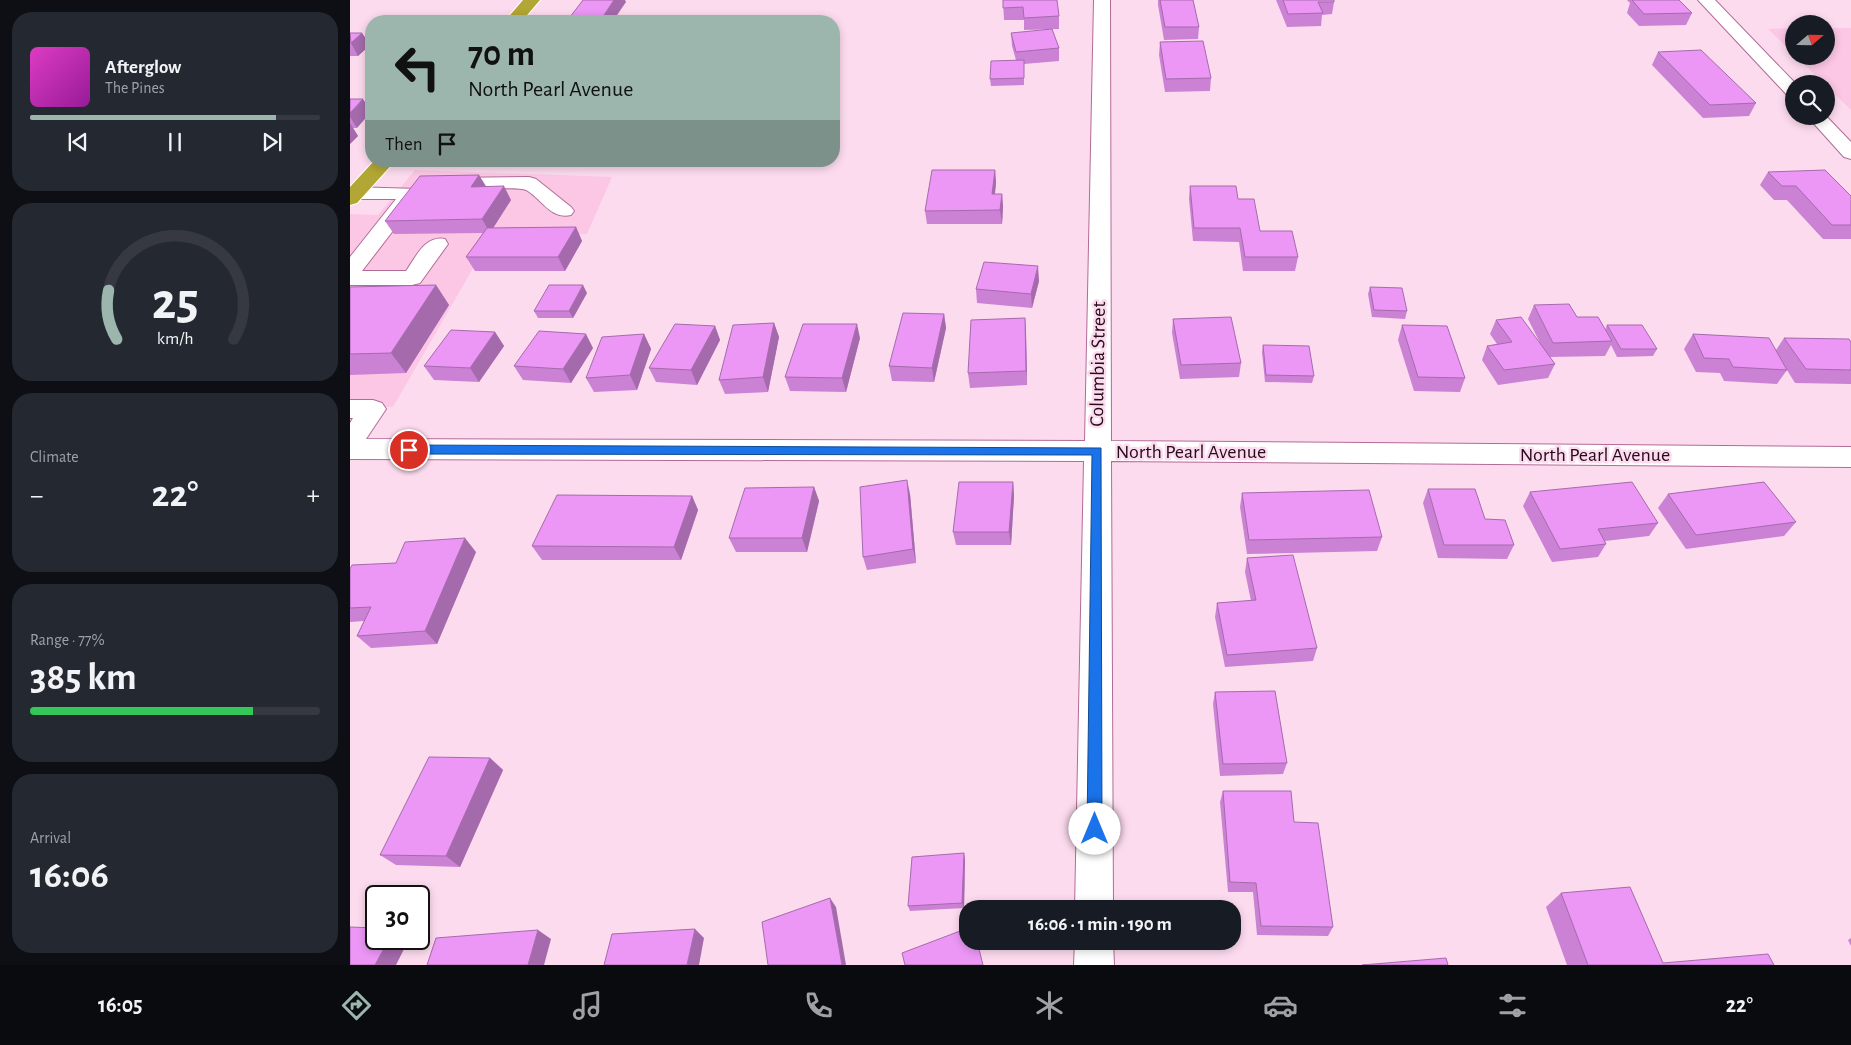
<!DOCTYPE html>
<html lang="en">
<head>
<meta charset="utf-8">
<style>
	:root { --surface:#171b24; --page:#242831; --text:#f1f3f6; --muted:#9ea1a6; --line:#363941; --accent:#9cb6ad }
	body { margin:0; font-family:"Alegreya Sans",sans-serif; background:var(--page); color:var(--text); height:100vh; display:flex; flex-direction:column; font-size:19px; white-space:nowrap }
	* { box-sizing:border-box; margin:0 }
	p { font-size:16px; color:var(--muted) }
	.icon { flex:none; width:28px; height:28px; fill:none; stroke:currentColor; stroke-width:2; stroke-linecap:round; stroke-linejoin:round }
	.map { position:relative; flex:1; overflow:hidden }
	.details { display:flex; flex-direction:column; gap:12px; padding:12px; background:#0d0f14; width:350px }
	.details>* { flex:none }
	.banner { position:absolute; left:15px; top:15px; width:475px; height:152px; border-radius:20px; box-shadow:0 2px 8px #0003; background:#9cb6ad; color:#111; overflow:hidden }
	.needle { width:32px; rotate:70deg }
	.controls { position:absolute; left:1435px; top:15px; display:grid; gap:10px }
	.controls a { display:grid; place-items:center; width:50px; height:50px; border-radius:50%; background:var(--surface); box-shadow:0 2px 8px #0003; font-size:25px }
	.speed { position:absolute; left:15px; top:885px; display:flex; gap:10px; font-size:25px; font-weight:700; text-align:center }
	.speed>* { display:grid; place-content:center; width:65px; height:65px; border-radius:50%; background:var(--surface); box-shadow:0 2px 8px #0003; line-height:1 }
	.speed .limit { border:2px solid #111; border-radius:8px; background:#fff; color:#111 }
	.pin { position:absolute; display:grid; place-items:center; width:42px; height:42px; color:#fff; margin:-21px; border:2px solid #fff; border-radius:50%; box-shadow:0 1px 5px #0007 }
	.me { position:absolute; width:55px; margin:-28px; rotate:0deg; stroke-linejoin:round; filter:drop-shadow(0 0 4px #0008) }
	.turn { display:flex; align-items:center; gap:18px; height:105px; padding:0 20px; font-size:22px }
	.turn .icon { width:65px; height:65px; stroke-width:2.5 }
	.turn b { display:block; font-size:35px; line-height:42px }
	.then { display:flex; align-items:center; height:48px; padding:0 20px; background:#0003; gap:10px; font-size:19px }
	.big { font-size:38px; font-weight:600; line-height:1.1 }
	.details .tile { flex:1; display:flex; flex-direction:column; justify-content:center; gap:8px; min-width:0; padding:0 18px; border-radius:20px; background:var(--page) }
	.details .dial { align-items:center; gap:0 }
	.dial svg { height:130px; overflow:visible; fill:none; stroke:var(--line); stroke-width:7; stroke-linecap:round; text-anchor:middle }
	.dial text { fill:var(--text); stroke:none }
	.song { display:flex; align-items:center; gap:15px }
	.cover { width:60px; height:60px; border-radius:8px; background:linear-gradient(135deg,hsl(310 70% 55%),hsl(300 70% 35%)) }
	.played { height:5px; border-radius:2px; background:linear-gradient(90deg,var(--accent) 85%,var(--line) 85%) }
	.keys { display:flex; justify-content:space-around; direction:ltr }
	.heat { display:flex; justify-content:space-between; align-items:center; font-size:28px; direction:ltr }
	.charge { height:8px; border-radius:4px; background:linear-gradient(90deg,#34c759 77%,var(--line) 0) }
	.trip { position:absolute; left:609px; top:900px; width:282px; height:50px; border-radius:20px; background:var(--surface); box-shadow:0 2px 8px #0003; font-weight:600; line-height:50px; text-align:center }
	.tab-bar { display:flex; height:80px; justify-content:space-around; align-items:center; background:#090b0e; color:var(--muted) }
	.tab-bar .icon { width:35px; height:35px }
	.tab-bar .current { color:var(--accent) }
	.tab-bar b { font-size:22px; color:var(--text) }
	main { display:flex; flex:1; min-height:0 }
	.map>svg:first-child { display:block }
	.built { fill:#fbc7e5 }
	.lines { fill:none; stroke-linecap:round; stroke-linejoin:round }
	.minor-casing { stroke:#b26b97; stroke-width:2 }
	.highway-casing { stroke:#fff; stroke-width:2 }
	.minor { fill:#fff; fill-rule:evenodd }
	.highway { fill:#b2a634; fill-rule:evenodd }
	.wall { fill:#cb82d4 }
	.shaded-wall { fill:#a56aac }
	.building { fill:#ec97f6; stroke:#a56aac }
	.route { fill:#1a73e8; stroke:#114b97 }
	.labels { text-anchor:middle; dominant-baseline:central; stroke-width:5; stroke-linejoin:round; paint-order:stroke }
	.street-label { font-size:20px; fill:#260b1c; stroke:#fcdbee }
</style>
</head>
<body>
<main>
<section class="details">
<div class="tile">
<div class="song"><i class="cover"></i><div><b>Afterglow</b><p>The Pines</p></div></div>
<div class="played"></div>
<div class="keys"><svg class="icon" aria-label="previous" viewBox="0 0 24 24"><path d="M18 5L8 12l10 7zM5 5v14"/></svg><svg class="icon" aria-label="pause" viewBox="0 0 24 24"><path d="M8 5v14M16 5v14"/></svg><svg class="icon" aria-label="next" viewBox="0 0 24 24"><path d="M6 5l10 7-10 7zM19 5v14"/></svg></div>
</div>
<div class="tile dial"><svg viewBox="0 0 100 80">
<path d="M14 69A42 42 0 1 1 86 69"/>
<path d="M14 69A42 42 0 0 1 9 39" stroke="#9cb6ad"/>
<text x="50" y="56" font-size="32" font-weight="700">25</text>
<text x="50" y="72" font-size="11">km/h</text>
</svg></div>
<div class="tile"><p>Climate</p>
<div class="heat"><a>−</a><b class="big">22°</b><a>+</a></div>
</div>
<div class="tile"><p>Range · 77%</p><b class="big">385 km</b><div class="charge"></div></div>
<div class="tile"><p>Arrival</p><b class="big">16:06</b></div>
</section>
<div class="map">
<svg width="1501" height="965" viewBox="0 0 1501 965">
	<rect width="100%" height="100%" fill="#fcdbee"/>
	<!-- built -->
	<g class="built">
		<path d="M1444,28V54L1418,29Z"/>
		<path d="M1476,28H1501V110L1446,56H1476Z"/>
		<path d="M65,170L262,177L237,234L141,237L43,407H0V214L28,215Z"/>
	</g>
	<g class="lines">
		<!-- minor casing -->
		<g class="minor-casing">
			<g id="minor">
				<path d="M744,0H760L761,441L1501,447V467L761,461L763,909H725L734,461L0,459V423L3,418H0V400H23L32,403L36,409L16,439L735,441Z"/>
				<path d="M1348,0H1365L1446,84H1444V97L1438,96Z"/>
				<path d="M1457,116H1476L1501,142V159L1494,157Z"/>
				<path d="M179,177L186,179L221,207L224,211L221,215C201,220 192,199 176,190C167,186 110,190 97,190L90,188L87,184L90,180L97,178Z"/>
				<path d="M0,187L69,189L72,193L12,271H56C66,257 75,235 95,239L98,244L70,283L62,285H0V257L46,199H0Z"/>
				<path d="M725,941H763L764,965H724Z"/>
			</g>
		</g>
		<!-- highway casing -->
		<g class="highway-casing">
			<g id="highway">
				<path d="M173,0H190L172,21H155Z"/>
				<path d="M24,161H45L7,203L0,205V187Z"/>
			</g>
		</g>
		<!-- minor -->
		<use href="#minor" class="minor"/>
		<!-- highway -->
		<use href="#highway" class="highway"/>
	</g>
	<!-- wall -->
	<g class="wall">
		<path d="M653,0L709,16V29L674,30V20H654Z"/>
		<path d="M808,0H843L849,27L848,39L814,40L808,5Z"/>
		<path d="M926,0H984V2L982,14L972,15L971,26L937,27Z"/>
		<path d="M1277,0H1329L1342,13L1336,25L1289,26L1277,13L1280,3Z"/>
		<path d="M0,33H12L20,45L8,56H0Z"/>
		<path d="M661,33L709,48V61L674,64V85L641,86L640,79L666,60L662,46Z"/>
		<path d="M810,42L861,78L860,91L815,92L809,55Z"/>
		<path d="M1308,52L1406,103L1399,116L1353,118L1302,65Z"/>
		<path d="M0,98L7,128H3L8,136L0,144Z"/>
		<path d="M645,170L646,183L645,194H652L653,207L652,224H577L575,211Z"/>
		<path d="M1418,172L1501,196V239H1473L1437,200H1424L1410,185Z"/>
		<path d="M129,175L136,186L161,200L143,228L226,227L232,241L215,271H125L116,257L133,233L44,234L35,221Z"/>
		<path d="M840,186L888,199L910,231L948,257L945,271H893L889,242L843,241L839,199Z"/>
		<path d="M689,281L682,308L627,303L626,289Z"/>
		<path d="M86,285L99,305L56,373L0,375V287Z"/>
		<path d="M1020,287L1057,311L1055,319L1022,317L1018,294Z"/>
		<path d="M237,293L223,318H188L184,311Z"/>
		<path d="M1184,305L1227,317L1255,330L1257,325L1307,349L1303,356L1267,357L1261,345L1255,356L1199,357L1205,364L1198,378L1148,385L1132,360L1137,346L1147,344L1140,334L1146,320L1191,345L1178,319Z"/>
		<path d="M594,314L596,328L584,382L542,381L539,366Z"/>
		<path d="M675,318L676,332L677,385L620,388L618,373Z"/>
		<path d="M823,319L891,363L889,377L830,379L822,333Z"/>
		<path d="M424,323L429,337L418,392L375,394L369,380Z"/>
		<path d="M1052,325L1115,378L1110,392L1064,391L1048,340Z"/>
		<path d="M365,326L370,340L347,385L306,382L299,368Z"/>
		<path d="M145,332L154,346L129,382L84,380L74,366Z"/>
		<path d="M294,334L301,349L287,390L244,392L236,378Z"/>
		<path d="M1343,334L1426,350L1434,338L1501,342V384L1445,383L1437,370L1427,384L1374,381L1370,373L1346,372L1334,349Z"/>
		<path d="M510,338L496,392L440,391L435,377Z"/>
		<path d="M913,345L964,376L962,383L915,382L912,352Z"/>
		<path d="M243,348L221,383L173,380L164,366Z"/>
		<path d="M663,482L664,496L661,545H606L603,532Z"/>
		<path d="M464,487L469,501L457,552H386L379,538Z"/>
		<path d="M1078,489L1135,519L1164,545L1157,559L1088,558L1073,503Z"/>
		<path d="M1180,492L1308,523L1299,536L1255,541L1256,544L1248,557L1202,562L1173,506Z"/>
		<path d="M892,493L1032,537L1027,551L897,554L890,507Z"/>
		<path d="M560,494L566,563L517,570L513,557Z"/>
		<path d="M1318,494L1446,522L1434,536L1336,549L1308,508Z"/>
		<path d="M342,496L348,510L331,560H192L182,546Z"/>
		<path d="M126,552L87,644L21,648L7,636L14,621L0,622V569Z"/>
		<path d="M897,558L967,648L963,661L875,667L865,617L867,603L901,601L895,572Z"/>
		<path d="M865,692L937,763L933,774L870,776L863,704Z"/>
		<path d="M140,758L153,770L110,867L46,865L30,855Z"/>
		<path d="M873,791L983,927L978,936L907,935L903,892H878L870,802Z"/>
		<path d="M615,859L614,908L560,911L558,906Z"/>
		<path d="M1211,893L1313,963L1424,965H1217L1196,907Z"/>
		<path d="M1501,938V946L1498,940Z"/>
	</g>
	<!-- shaded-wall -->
	<g class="shaded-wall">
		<path d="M264,0H275L276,2L263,21H250Z"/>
		<path d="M12,33L20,45L8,56L1,43Z"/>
		<path d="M13,99L21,112L7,128L0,117V113Z"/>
		<path d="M0,123L8,136L0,144Z"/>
		<path d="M645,170L646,183L643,207L642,194Z"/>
		<path d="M129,175L137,189L121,187Z"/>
		<path d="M154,186L161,200L140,233L132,219Z"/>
		<path d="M652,194L653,207L652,224L650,210Z"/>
		<path d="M226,227L232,241L215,271L208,257Z"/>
		<path d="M688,266L689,281L682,308L681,294Z"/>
		<path d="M86,285L99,305L56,373L41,353Z"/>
		<path d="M233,285L237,293L223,318L219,311Z"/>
		<path d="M594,314L596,328L584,382L582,368Z"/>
		<path d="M675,318L676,332L677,385L676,371Z"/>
		<path d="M424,323L429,337L418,392L413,377Z"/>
		<path d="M507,324L510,338L496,392L492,378Z"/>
		<path d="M365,326L370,340L347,385L341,370Z"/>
		<path d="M145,332L154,346L129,382L120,368Z"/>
		<path d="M236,334L243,348L221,383L213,369Z"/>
		<path d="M294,334L301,349L287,390L280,375Z"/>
		<path d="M557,480L560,494L566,563L563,549Z"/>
		<path d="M663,482L664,496L661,545L659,532Z"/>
		<path d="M464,487L469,501L457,552L452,538Z"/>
		<path d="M342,496L348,510L331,560L324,547Z"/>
		<path d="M115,538L126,552L87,644L75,631Z"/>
		<path d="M140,758L153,770L110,867L96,856Z"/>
		<path d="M614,853L615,859L614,908L612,903Z"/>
		<path d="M480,898L486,907L496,965H492Z"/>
		<path d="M345,929L354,938L349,965H337Z"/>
		<path d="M188,930L201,939L194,965H178Z"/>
		<path d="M39,939H59L46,965H25Z"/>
	</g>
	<!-- building -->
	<g class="building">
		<path d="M233,0H264L250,21H217Z"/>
		<path d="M653,0H707L709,16L674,18L673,7L653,8Z"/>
		<path d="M810,0H843L849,27H815Z"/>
		<path d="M933,0H984V2H968L973,13L938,14Z"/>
		<path d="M1282,0H1329L1342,13L1294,14Z"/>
		<path d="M702,29L709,48L666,52L661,33Z"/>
		<path d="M0,33H12L1,43Z"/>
		<path d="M853,41L861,78L816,79L810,42Z"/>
		<path d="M1351,50L1406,103L1360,105L1308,52Z"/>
		<path d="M674,60V78L640,79L641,61Z"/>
		<path d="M0,99H13L0,113Z"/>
		<path d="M582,170H645L642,194H652L650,210L575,211Z"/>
		<path d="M1475,170L1501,196V225H1482L1446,186H1432L1418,172Z"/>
		<path d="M129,175L121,187L154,186L132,219L35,221L70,176Z"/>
		<path d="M840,186H886L888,199H904L910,231H942L948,257H895L890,228H844Z"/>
		<path d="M226,227L208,257H116L137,228Z"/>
		<path d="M634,262L688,266L681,294L626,289Z"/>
		<path d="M86,285L41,353L0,354V287Z"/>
		<path d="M199,285H233L219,311H184Z"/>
		<path d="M1020,287L1052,288L1057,311L1024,310Z"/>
		<path d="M1219,304L1227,317H1248L1262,341L1203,343L1184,305Z"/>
		<path d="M553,313L594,314L582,368L539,366Z"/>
		<path d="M881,317L891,363L831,365L823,319Z"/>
		<path d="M1171,317L1205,364L1154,370L1137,346L1162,342L1146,320Z"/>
		<path d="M675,318L676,371L618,373L621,320Z"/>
		<path d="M424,323L413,377L369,380L383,325Z"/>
		<path d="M325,324L365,326L341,370L299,368Z"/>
		<path d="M453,324H507L492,378L435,377Z"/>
		<path d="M1052,325L1097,326L1115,378L1068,377Z"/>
		<path d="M1257,325H1292L1307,349H1271Z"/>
		<path d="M101,330L145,332L120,368L74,366Z"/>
		<path d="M189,331L236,334L213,369L164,366Z"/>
		<path d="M294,334L280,375L236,378L252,337Z"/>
		<path d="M1343,334L1419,338L1437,370L1383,367L1379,359L1354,358Z"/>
		<path d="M1434,338L1499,339L1501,342V370L1456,369Z"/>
		<path d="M913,345L959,346L964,376L916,375Z"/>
		<path d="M557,480L563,549L513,557L510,487Z"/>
		<path d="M609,482H663L659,532H603Z"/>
		<path d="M1282,482L1308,523L1248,529L1256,544L1210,549L1180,492Z"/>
		<path d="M1414,482L1446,522L1346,535L1318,494Z"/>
		<path d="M464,487L452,538H379L395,488Z"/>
		<path d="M1078,489H1125L1135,519L1155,520L1164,545H1094Z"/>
		<path d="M1019,490L1032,537L899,540L892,493Z"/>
		<path d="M207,495L342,496L324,547L182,546Z"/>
		<path d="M115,538L75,631L7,636L21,607L0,608V569L2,565L46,563L55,542Z"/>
		<path d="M943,555L967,648L877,655L867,603L906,600L897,558Z"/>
		<path d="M925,691L937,763L873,764L865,692Z"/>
		<path d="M79,757L140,758L96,856L30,855Z"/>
		<path d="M873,791H941L944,822L968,823L983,927L911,926L906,883L880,882Z"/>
		<path d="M614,853L612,903L558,906L562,857Z"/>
		<path d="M1280,887L1313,963L1418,954L1424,965H1238L1211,893Z"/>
		<path d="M480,898L492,965H418L412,922Z"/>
		<path d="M0,927L26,928V939H39L25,965H0Z"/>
		<path d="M618,928V941H627L633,965H555L552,953Z"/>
		<path d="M345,929L337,965H254L262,934Z"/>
		<path d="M188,930L178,965H77L86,938Z"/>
		<path d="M1096,958L1098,965H1012Z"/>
	</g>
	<!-- route -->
	<path class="route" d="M59,445L751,448L752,829L750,834L745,836L740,834L737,829L742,455L59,454L53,450Z"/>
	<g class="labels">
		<!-- street labels -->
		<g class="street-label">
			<text transform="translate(748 364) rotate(-89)">Columbia Street</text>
			<text x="841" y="452">North Pearl Avenue</text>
			<text x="1245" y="455">North Pearl Avenue</text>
		</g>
	</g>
</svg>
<div class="controls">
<a><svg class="needle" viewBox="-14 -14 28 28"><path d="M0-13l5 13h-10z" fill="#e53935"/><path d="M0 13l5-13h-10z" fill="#9ea1a6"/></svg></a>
<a><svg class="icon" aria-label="search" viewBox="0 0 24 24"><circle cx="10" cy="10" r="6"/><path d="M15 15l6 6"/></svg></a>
</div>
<div class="speed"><div class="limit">30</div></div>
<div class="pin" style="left:59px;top:450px;background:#d93025"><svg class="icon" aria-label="arrive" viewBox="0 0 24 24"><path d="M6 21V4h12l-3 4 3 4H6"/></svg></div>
<svg class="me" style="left:745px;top:829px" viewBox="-20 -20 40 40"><circle r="19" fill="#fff"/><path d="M0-13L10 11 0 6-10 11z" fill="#1a73e8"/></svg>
<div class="trip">16:06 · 1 min · 190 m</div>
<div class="banner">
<div class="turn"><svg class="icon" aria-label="left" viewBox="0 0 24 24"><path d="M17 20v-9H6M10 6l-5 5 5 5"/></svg><div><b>70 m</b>North Pearl Avenue</div></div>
<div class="then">Then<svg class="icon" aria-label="arrive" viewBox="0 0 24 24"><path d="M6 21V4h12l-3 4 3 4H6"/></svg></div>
</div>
</div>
</main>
<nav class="tab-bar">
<b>16:05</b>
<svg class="icon current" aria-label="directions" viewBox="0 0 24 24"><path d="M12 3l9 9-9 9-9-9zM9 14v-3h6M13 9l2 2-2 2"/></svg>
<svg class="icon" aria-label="music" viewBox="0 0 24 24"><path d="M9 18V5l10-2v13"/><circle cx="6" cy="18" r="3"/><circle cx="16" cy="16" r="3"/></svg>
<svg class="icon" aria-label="phone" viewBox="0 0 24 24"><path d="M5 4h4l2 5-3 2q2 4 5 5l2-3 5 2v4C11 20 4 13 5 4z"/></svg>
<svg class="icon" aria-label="climate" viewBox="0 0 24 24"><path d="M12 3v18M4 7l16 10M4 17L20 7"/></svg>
<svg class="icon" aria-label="car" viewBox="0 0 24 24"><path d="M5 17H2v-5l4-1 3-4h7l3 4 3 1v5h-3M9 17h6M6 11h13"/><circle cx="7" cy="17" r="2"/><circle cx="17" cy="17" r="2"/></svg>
<svg class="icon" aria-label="filters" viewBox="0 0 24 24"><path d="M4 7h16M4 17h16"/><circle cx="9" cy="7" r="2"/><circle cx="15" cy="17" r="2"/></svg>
<b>22°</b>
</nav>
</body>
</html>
